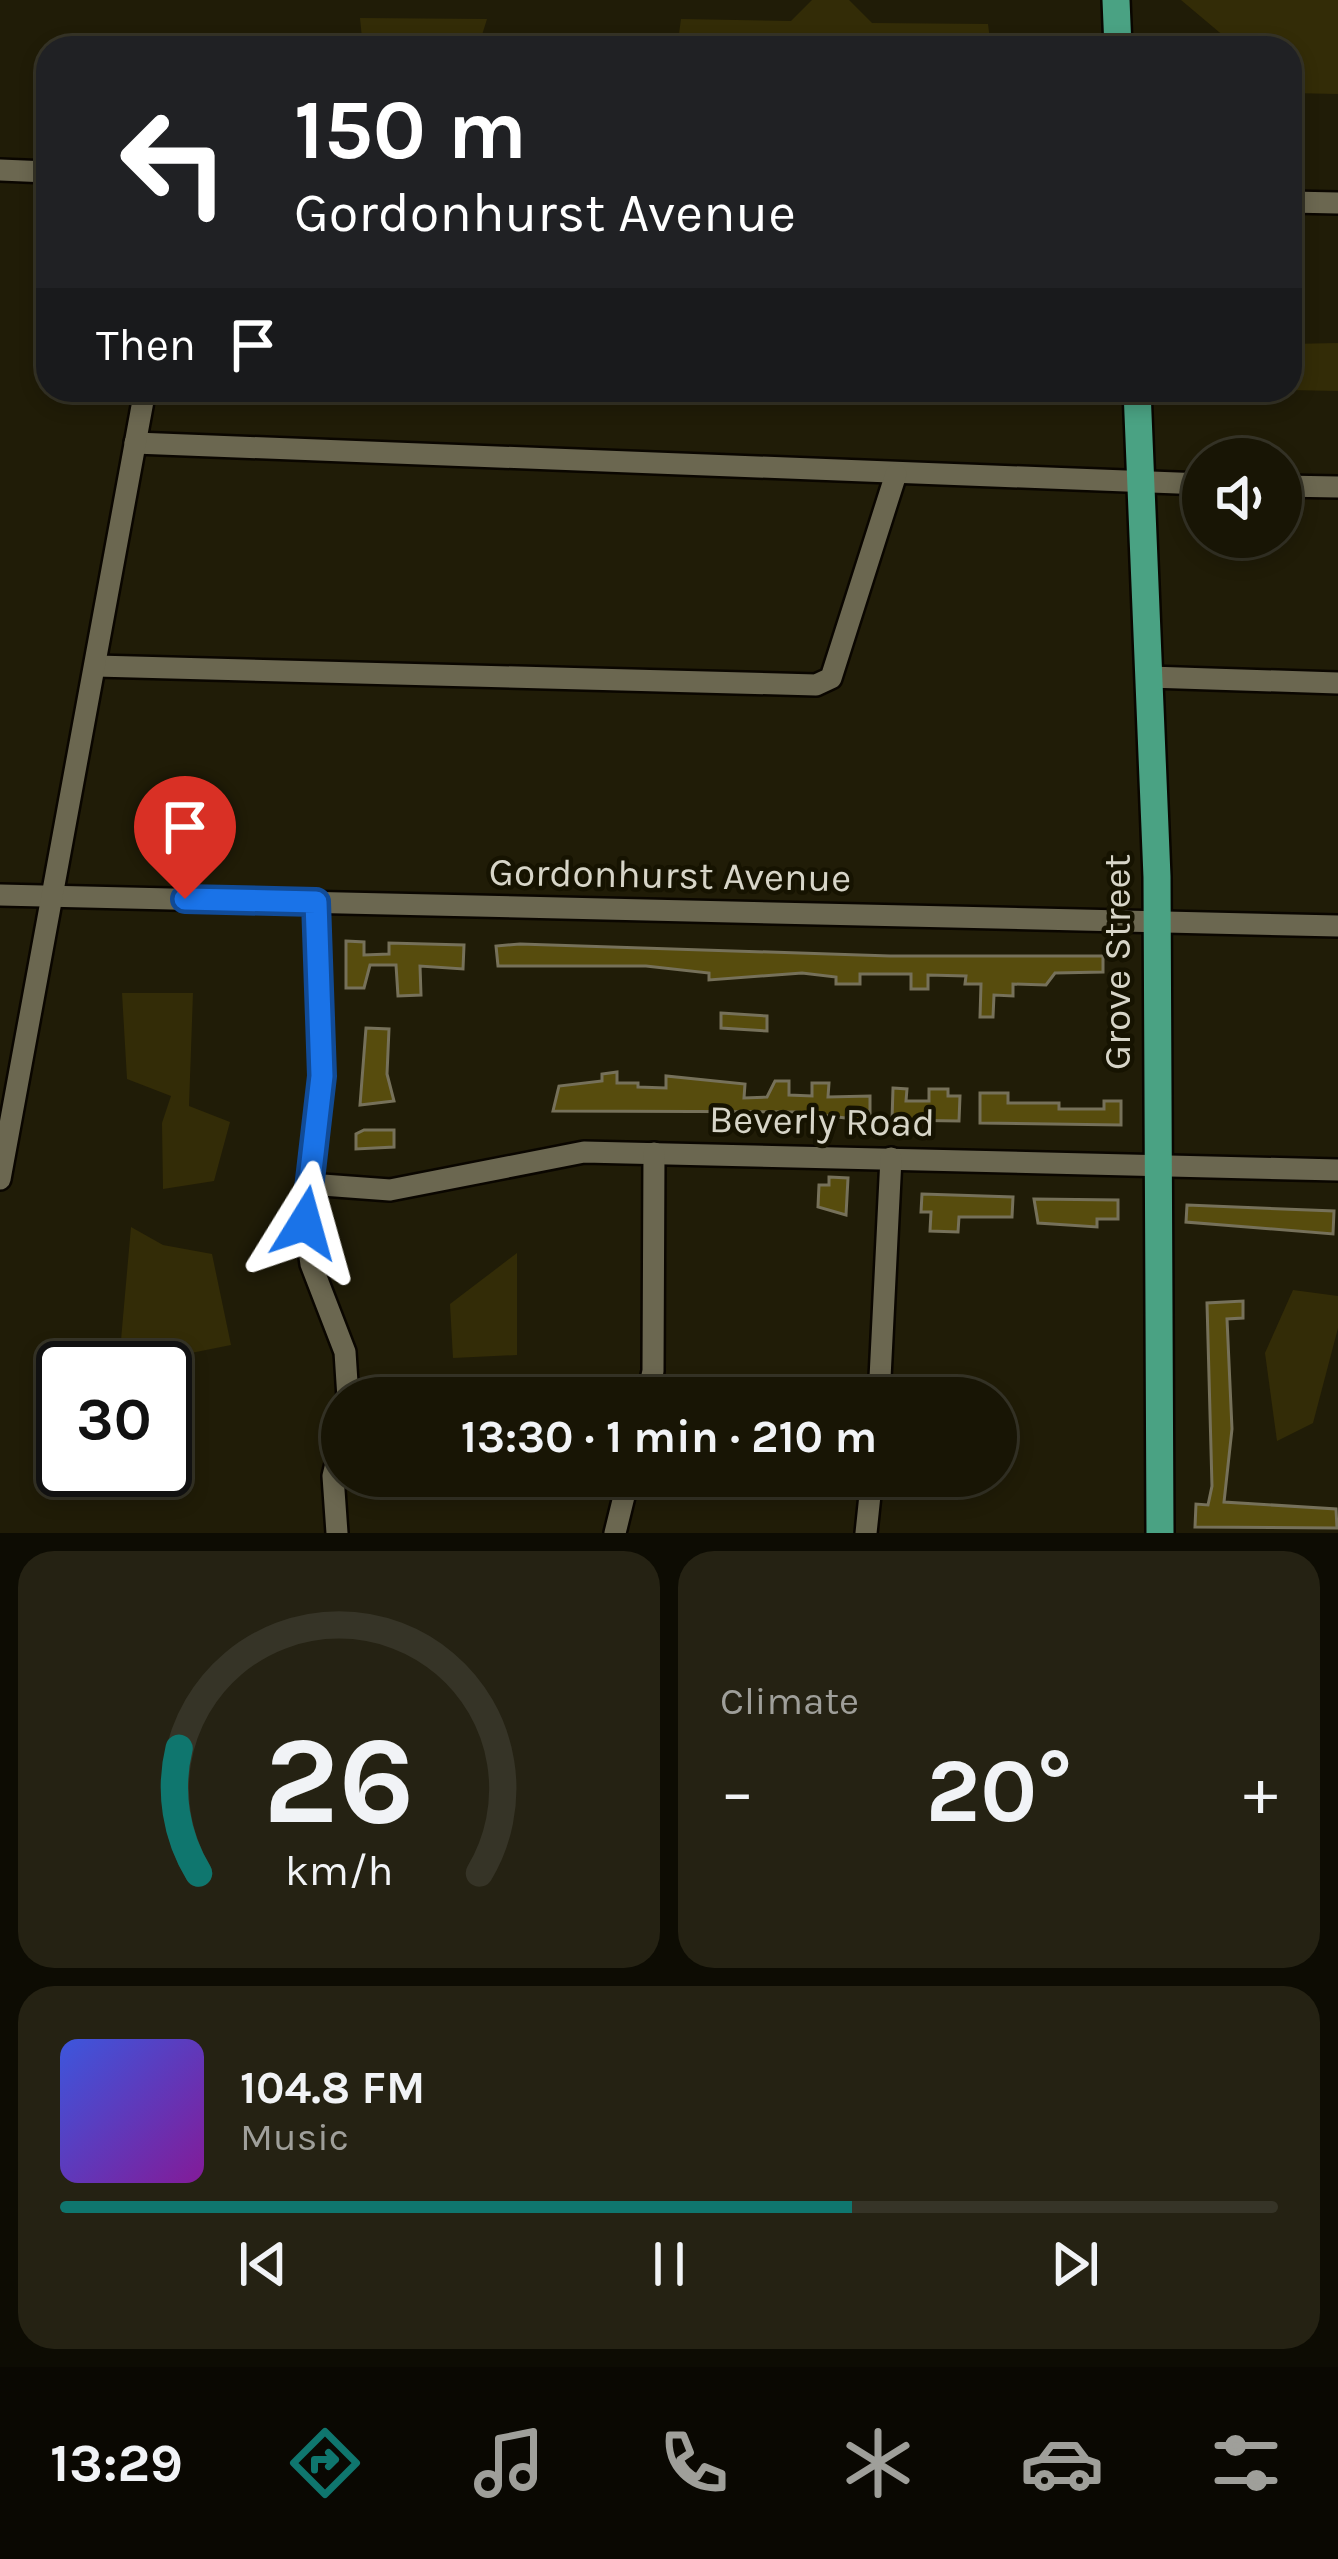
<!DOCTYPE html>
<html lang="en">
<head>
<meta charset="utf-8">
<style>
	:root { --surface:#181505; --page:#252213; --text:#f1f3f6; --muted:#9f9f9a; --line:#363427; --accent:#0f766e }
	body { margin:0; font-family:Karla,sans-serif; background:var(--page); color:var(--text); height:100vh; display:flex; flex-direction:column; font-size:45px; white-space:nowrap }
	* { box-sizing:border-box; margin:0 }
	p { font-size:39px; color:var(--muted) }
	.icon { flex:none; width:66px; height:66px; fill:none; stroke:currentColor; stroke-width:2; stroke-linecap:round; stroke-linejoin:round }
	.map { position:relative; height:1533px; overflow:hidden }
	.side { display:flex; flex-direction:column; gap:18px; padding:18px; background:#0d0c03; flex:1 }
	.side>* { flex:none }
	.banner { position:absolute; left:36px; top:36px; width:1266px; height:366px; border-radius:36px; box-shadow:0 6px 18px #0003,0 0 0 3px var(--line); background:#202124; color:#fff; overflow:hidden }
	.fabs { position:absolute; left:1182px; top:438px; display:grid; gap:24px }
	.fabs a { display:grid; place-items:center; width:120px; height:120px; border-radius:50%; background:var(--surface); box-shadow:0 6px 18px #0003,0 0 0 3px var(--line); font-size:60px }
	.speed { position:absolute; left:36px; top:1341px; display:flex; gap:24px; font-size:60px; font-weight:700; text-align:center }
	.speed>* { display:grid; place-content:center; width:156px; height:156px; border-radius:50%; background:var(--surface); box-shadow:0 6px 18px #0003,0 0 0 3px var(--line); line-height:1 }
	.speed .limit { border:6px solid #111; border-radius:18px; background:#fff; color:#111 }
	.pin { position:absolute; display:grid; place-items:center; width:102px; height:102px; color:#fff; margin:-123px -51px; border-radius:50% 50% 50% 0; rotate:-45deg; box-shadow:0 0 12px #0007 }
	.pin .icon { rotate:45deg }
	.me { position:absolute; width:132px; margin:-66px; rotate:8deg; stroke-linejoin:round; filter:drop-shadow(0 0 9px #0008) }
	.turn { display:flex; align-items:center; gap:42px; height:252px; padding:0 60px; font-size:54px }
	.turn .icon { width:156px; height:156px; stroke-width:2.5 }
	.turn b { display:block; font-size:84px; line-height:102px }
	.then { display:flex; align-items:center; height:114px; padding:0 60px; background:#0003; gap:24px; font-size:45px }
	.big { font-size:90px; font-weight:700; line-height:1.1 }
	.side .tile { flex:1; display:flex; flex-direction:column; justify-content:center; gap:18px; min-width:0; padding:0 42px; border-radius:36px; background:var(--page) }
	.side .dial { align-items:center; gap:0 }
	.dial svg { height:312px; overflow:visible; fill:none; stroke:var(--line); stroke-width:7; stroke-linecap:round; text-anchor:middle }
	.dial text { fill:var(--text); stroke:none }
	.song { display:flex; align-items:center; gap:36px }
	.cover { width:144px; height:144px; border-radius:18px; background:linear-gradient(135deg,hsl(230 70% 55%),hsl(290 70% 35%)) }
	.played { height:12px; border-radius:6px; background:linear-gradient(90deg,var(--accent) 65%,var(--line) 65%) }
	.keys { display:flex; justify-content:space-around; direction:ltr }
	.heat { display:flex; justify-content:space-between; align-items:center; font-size:66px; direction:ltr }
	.side .tiles { flex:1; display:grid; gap:18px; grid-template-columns:1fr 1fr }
	.tile:last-child { grid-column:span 2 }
	.trip { position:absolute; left:321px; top:1377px; width:696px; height:120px; border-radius:60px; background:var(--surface); box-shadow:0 6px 18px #0003,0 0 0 3px var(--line); font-weight:700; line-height:120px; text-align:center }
	.menu { display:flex; height:192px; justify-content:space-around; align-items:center; background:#0a0802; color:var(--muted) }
	.menu .icon { width:84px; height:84px }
	.menu .active { color:var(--accent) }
	.menu b { font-size:54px; color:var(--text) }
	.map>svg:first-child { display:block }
	.green { fill:#332c07 }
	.building { fill:#574c0d; stroke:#76715a; stroke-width:3 }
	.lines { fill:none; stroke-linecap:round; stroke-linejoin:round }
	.minor-casing { stroke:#0a0600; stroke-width:26 }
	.major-casing { stroke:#0a0600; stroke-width:32 }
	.minor { stroke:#6b6750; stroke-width:21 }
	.major { stroke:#4aa283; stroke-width:27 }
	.route-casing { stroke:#114b97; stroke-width:30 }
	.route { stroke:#1a73e8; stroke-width:21 }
	.labels { text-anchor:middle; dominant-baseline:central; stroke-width:9; stroke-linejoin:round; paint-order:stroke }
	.street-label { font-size:39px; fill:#d7d5c8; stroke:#161301 }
</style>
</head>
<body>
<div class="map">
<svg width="1338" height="1533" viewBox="0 0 1338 1533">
	<rect width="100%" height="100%" fill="#201c07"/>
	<!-- green -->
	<g class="green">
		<path d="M812,0H849L872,23L988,24L991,48H677L681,19L791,21Z"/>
		<path d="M1181,0H1338V94L1290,93V48H1238Z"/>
		<path d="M360,18L487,19L478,48H363Z"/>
		<path d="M1338,343V391L1290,390V344Z"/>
		<path d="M122,993H193L189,1106L230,1122L214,1181L163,1189L162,1123L171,1096L127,1079Z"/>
		<path d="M131,1227L163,1245L212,1254L231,1345L146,1362L144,1368H83L121,1340Z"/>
		<path d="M517,1253V1355L453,1358L450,1304Z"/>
		<path d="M1293,1290L1338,1296V1328L1313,1423L1277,1441L1265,1353Z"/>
	</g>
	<!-- building -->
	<g class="building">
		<path d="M346,941L364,942V955L389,954V943L464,945L463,969L420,966L421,995L398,996L396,965H370L364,988H346Z"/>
		<path d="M520,944L890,956H1103V972L1055,973L1046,985L1013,984V996L994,995L993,1017H980L981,984H965L966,976L928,975V989H911V974H860V984H836V977L802,973L709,980V973L646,966H498L496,946Z"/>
		<path d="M721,1013L767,1016V1031L721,1028Z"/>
		<path d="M366,1028L389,1029L387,1074L394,1101L360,1105Z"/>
		<path d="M617,1072V1083H638V1087L666,1088V1076L745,1084L744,1098L767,1097L775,1081H789V1095L812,1096V1083H829L828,1097L870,1096V1121L797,1112L553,1111L559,1086L602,1081V1074Z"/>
		<path d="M893,1088L907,1089L906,1101H929V1089H948V1096H960L959,1121L892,1120Z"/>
		<path d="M980,1093H1008V1103H1059V1109H1104V1101H1121V1125L980,1123Z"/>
		<path d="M364,1130H394V1147L356,1149V1134Z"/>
		<path d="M829,1177L848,1178L846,1215L818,1207L819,1185H829Z"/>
		<path d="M922,1194L1013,1197L1012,1217H959L958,1232L930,1231L931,1212H921Z"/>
		<path d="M1034,1199L1118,1200V1219H1097V1227L1038,1223Z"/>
		<path d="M1187,1205L1334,1211L1333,1234L1186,1222Z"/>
		<path d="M1243,1301V1318L1227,1319L1232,1429L1224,1502L1336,1509L1337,1528L1195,1527L1196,1504L1208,1505L1212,1486L1207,1303Z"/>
	</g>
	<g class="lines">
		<!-- minor casing -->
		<g class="minor-casing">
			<g id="minor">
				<path d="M0,170L48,172"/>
				<path d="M1290,202L1338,203"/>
				<path d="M135,443L1203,484"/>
				<path d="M1281,486L1338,487"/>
				<path d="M96,666L816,685L831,678L896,474"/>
				<path d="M1149,677L1338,683"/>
				<path d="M0,895L1338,926"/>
				<path d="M316,902L323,1076L305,1223L311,1264L345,1352L348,1398"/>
				<path d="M0,1179L145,390"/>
				<path d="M309,1184L390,1190L584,1152L1338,1170"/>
				<path d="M647,1398L653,1371L654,1153"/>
				<path d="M879,1398L891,1158"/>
				<path d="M337,1533L333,1476L342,1439"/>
				<path d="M615,1533L629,1476"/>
				<path d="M866,1533L872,1476"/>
			</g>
		</g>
		<!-- major casing -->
		<g class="major-casing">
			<g id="major">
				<path d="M1116,0L1118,48"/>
				<path d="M1137,390L1157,877L1160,1533"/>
			</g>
		</g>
		<!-- minor -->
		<use href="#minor" class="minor"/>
		<!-- major -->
		<use href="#major" class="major"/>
	</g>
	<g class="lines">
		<!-- route casing -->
		<g class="route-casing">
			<path id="route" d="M185,899L316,902L322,1076L305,1223"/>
		</g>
		<!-- route -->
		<use href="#route" class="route"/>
	</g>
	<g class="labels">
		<!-- street labels -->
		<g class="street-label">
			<text transform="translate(670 875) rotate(1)">Gordonhurst Avenue</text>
			<text transform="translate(1117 962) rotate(-90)">Grove Street</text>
			<text transform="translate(822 1121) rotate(1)">Beverly Road</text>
		</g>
	</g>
</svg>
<div class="fabs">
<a><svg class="icon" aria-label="sound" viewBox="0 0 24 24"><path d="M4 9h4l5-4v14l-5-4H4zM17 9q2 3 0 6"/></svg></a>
</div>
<div class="speed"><div class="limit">30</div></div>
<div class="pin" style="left:185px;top:899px;background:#d93025"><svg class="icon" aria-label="arrive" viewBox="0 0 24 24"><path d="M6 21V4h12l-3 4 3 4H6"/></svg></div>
<svg class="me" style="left:305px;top:1223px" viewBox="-20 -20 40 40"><path d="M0-17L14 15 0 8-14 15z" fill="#1a73e8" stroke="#fff" stroke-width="4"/></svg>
<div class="trip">13:30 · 1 min · 210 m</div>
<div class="banner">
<div class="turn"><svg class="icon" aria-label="left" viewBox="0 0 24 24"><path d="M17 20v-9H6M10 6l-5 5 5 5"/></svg><div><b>150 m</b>Gordonhurst Avenue</div></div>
<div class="then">Then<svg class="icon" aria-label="arrive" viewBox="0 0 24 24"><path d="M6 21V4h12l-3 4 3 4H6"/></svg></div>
</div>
</div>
<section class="side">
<div class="tiles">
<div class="tile dial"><svg viewBox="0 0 100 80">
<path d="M14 69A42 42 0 1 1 86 69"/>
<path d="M14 69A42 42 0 0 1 9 37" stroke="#0f766e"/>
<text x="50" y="56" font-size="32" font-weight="700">26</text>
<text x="50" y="72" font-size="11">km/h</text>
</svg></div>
<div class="tile"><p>Climate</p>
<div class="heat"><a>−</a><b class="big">20°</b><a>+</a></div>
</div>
<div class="tile">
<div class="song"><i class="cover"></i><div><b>104.8 FM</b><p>Music</p></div></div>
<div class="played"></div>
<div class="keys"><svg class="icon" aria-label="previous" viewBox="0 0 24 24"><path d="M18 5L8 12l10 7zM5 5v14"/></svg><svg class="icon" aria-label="pause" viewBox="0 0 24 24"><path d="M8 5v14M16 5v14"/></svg><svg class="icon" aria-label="next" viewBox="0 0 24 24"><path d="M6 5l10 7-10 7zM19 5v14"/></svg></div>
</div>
</div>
</section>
<nav class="menu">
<b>13:29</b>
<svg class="icon active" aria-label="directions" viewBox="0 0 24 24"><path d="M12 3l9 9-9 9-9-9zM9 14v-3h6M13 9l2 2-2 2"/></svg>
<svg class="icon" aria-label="music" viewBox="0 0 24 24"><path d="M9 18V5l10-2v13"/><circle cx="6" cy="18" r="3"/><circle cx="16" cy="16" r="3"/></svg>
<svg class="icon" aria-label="phone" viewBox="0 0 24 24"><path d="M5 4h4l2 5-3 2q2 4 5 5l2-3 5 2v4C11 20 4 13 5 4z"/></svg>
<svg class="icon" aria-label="climate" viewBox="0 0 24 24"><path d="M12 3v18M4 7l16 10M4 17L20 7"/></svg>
<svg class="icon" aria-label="car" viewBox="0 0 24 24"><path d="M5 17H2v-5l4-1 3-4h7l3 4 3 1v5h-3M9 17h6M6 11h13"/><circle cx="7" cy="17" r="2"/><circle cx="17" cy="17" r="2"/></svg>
<svg class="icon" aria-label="filters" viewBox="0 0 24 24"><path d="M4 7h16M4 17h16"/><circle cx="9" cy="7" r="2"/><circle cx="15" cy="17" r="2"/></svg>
</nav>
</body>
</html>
